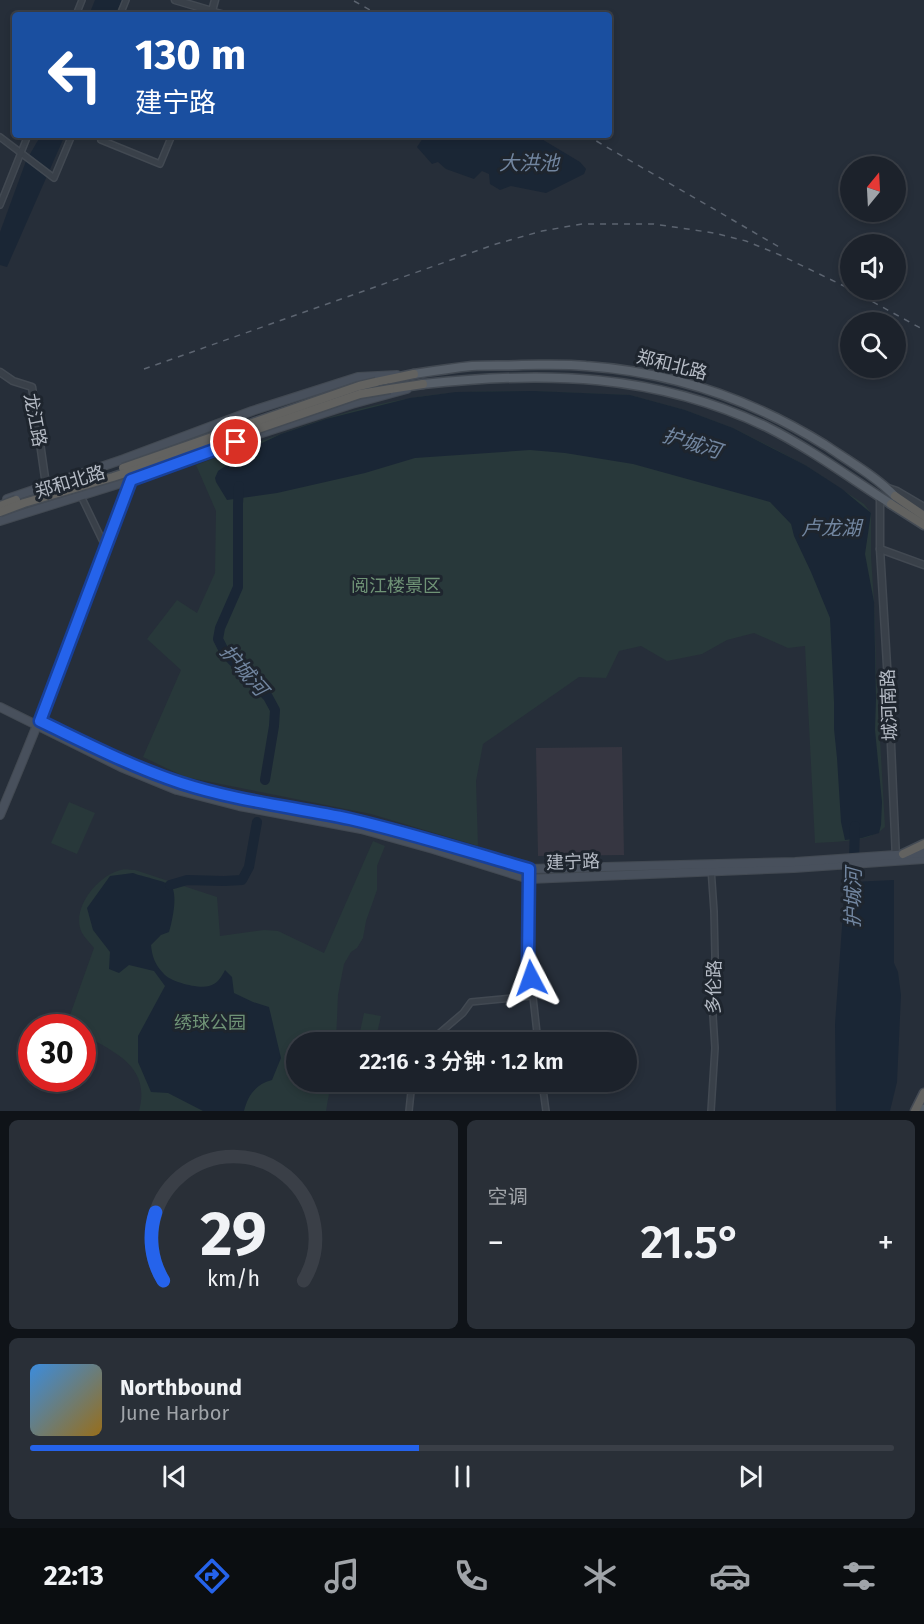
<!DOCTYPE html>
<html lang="zh">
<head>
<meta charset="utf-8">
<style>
	:root { --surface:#1c222b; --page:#292f37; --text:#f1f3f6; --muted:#a0a4a9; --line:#3a3f47; --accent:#2563eb }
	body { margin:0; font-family:"Fira Sans","Noto Sans SC",sans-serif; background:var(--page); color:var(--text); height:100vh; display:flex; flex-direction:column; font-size:22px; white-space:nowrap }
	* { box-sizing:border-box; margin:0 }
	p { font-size:20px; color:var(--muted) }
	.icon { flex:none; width:33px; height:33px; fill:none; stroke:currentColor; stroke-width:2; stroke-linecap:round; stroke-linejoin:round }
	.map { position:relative; height:1111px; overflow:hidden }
	.drawer { display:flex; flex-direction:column; gap:9px; padding:9px; background:#0f1318; flex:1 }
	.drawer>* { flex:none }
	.top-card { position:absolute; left:12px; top:12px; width:600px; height:126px; border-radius:6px; box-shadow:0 3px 9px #0003,0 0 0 2px var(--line); background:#1a4fa0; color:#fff; overflow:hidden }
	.needle { width:39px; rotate:18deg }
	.tools { position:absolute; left:840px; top:156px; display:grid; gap:12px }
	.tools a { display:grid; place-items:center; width:66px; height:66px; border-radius:50%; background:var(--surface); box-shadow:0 3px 9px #0003,0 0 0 2px var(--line); font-size:30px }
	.speed { position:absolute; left:18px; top:1014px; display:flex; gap:12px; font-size:30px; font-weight:700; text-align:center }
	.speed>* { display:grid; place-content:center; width:78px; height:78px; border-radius:50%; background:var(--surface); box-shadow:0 3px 9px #0003,0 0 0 2px var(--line); line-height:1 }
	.speed .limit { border:9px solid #d22; background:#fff; color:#111 }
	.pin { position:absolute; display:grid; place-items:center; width:51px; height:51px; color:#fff; margin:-26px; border:3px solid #fff; border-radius:50%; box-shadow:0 2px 6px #0007 }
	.me { position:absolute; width:66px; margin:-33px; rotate:356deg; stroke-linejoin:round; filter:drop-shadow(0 0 4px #0008) }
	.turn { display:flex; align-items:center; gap:21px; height:126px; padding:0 24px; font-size:27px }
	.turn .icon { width:78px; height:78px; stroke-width:2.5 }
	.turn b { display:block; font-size:42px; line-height:51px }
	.big { font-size:45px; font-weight:600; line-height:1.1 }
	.drawer .tile { flex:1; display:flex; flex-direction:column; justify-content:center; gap:9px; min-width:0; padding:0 21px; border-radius:9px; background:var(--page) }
	.drawer .dial { align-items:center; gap:0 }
	.dial svg { height:156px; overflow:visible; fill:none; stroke:var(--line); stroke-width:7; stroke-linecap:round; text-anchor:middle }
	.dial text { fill:var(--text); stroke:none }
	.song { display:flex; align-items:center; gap:18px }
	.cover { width:72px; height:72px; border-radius:9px; background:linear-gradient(135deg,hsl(210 70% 55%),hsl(40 70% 35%)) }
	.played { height:6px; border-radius:3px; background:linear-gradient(90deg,var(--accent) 45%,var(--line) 45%) }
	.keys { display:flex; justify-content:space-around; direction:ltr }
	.heat { display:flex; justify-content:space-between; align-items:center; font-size:33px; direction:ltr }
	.drawer .tiles { flex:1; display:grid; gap:9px; grid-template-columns:1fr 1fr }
	.tile:last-child { grid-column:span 2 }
	.trip { position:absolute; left:286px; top:1032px; width:351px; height:60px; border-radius:30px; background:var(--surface); box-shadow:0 3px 9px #0003,0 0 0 2px var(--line); font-weight:600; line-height:60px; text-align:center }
	.tab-bar { display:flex; height:96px; justify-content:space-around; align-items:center; background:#0b0e11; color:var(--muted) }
	.tab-bar .icon { width:42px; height:42px }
	.tab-bar .current { color:var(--accent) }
	.tab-bar b { font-size:27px; color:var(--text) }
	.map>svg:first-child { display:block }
	.medical { fill:#363641 }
	.green { fill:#28383a }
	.water { fill:#1a2635 }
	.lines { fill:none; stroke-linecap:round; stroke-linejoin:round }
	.river { stroke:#1a2635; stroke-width:10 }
	.minor-casing { stroke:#424952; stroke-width:8 }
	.tertiary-casing { stroke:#424952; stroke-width:9 }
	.secondary-casing { stroke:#424952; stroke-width:10 }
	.primary-casing { stroke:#424952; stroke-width:11 }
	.trunk-casing { stroke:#444b54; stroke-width:11 }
	.minor { stroke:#394049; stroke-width:5 }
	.tertiary { stroke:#394049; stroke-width:6 }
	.secondary { stroke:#48505c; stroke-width:8 }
	.primary { stroke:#575f69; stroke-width:8 }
	.trunk { stroke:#626260; stroke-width:8 }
	.rail { stroke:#5c6470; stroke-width:1.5; stroke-dasharray:6 6; stroke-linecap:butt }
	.trunk-bridge-casing { stroke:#444b54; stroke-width:11; stroke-linecap:butt }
	.trunk-bridge { stroke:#626260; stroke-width:8 }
	.route-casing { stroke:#184099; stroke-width:15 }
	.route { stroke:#2563eb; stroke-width:10 }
	.labels { text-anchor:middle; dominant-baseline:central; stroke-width:6; stroke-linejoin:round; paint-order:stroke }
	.street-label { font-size:18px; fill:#b5bbc5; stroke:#1e252e }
	.park-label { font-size:18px; fill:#6f9376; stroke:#1e252e }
	.water-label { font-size:20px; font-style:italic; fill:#7286a0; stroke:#1e252e }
</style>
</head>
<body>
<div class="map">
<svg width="924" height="1111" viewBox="0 0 924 1111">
	<rect width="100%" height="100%" fill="#262e39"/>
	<!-- medical -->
	<path class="medical" d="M622,747L624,855L538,856L536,748Z"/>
	<!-- green -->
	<g class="green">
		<path d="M534,391L630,395L685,410L733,428L773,448L805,465L864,504L871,513V556L874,602L876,668L885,827C869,843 837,841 815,843L805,646L788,648L754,633L727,640L702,654L667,661L641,646L619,651L606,678L579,677L483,744L476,781L478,846L371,814L185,777L143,757L181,670L147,639L177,600L197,613L215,573L216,511L196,465C266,440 337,410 411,398C452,391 493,391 534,391Z"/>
		<path d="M69,802L95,813L77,854L51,843Z"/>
		<path d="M373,841L385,846L377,866V890L366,921L363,938L357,948L351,952L344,964L338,995L336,1042H297V1082H331L326,1111H139C151,1066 115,1053 83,1034L84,1027L69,1018L94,948C90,943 85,938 82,933C70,909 98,875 121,870C125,869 131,870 135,870L217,897L220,936L264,930L278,931L324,953Z"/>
		<path d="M364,1013L381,1016L375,1042L358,1041Z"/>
	</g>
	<!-- water -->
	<g class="water">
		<path d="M95,0H122L115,15H89Z"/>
		<path d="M41,135H65L7,267L0,265V232L26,161Z"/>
		<path d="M425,135H535L580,162L586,169L584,174L546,193L511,186L500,190L490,184L489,174L482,171L474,179L446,169L438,162L432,164L417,147Z"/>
		<path d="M534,391L630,395L685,410L733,428L805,465L842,489L871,513L865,554L874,602L876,699L875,730L882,802L881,825L879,833L862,838L845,840L841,822L837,758L834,729V702L830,618L811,572L794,536L791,524L770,502L633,464L565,453L530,450L415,458L365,473L277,493L227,500L216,482L215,478L218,471L224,467L235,462L262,443L281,434L326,419L410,398L456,392Z"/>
		<path d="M133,873C140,876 165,881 170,885C179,892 172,922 169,932L161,935L151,945C152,956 155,965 164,974C171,982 198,989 209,986C217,984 221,978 225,970L232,977L234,993L253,1002L269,1007L281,1058L272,1080C256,1084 248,1095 244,1111H203L168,1093L151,1092L138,1062V1036L165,986L154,971L129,965L119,973L109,969L110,952L93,930L87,908L110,876Z"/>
		<path d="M894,880V963L898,972L901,995L897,1082L890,1111H836L835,1024L845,885L851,884L852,882Z"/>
	</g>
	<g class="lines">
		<!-- river -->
		<g class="river">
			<path d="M239,486L238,504V587L220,628L218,639L225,653L268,697L275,710L274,726L265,780"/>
			<path d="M170,885L187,880L224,881L242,880L249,867L257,822"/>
			<path d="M853,895L855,826"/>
		</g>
		<!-- minor casing -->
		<g class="minor-casing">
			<g id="minor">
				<path d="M76,15L82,0"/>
				<path d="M120,15L126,0"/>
				<path d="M212,15V11L227,15"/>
				<path d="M0,137L54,178L72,135"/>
				<path d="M101,140L160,164L172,135"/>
				<path d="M0,205L28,135"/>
				<path d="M49,486L81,496L106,548"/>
				<path d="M711,868L714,911L715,956L713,1016L715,1048L711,1111"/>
				<path d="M529,869V961L538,1042"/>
				<path d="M429,1042L463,1013L471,1002L532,996"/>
				<path d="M542,1082L546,1111"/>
				<path d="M409,1111L412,1082"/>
			</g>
		</g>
		<!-- tertiary casing -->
		<g class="tertiary-casing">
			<g id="tertiary">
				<path d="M175,0L212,11L215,0"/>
				<path d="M0,372L13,381L32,387L46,485"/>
				<path d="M888,488L897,491L924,507"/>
				<path d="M880,497V549L889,699L896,859"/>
				<path d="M880,549L924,565"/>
			</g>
		</g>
		<!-- secondary casing -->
		<g class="secondary-casing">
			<g id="secondary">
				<path d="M7,499L124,459L252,411L358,377L397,375"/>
				<path d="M0,521L131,480L256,435L352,404L407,389"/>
				<path d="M0,707L121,767L177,790L239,806L361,829L433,849L529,879L794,868L924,859"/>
				<path d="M40,721L124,760L180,783L240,799L363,822L529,869L795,862L924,853"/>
				<path d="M0,815C47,704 89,592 131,480L130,478"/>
			</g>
		</g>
		<!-- primary casing -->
		<g class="primary-casing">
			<g id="primary">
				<path d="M414,374C433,371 453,368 472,366C489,365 506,366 522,365C544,365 565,364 586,366C673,372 751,399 825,445C849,461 875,476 895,496"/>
				<path d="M423,384C545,371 654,373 767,427C811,449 850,478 891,504"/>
				<path d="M923,1111L924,1109"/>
			</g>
		</g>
		<!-- trunk casing -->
		<g class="trunk-casing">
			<g id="trunk">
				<path d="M376,382L414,374"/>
				<path d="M390,389L423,384"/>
				<path d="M895,496L924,516"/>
				<path d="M891,504L924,525"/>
				<path d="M903,854L924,844"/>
				<path d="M915,1111L924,1093"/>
			</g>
		</g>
		<!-- minor -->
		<use href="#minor" class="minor"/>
		<!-- tertiary -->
		<use href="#tertiary" class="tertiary"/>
		<!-- secondary -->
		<use href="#secondary" class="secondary"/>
		<!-- primary -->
		<use href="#primary" class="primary"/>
		<!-- trunk -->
		<use href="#trunk" class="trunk"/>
		<!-- rail -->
		<g class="rail">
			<path d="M354,1L379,15"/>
			<path d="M586,135L781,248"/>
			<path d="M144,369L496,244L542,231L582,224H654L714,233L746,241L780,255L844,286L924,330"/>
		</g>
		<!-- trunk-bridge casing -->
		<g class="trunk-bridge-casing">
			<g id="trunk-bridge">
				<path d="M123,468L359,386L376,382"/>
				<path d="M0,506L16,500"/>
				<path d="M0,512L24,503L113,477L187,453L360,394L390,389"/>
			</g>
		</g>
		<!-- trunk-bridge -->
		<use href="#trunk-bridge" class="trunk-bridge"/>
	</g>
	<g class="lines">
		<!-- route casing -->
		<g class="route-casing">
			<path id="route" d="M236,442L131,480L40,721C86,743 132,767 181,783C236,801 294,807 350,819C410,833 470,852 529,869L528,962L531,978"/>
		</g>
		<!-- route -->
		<use href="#route" class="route"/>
	</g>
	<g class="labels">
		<!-- street labels -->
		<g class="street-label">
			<text transform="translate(672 365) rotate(14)">郑和北路</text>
			<text transform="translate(35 420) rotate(79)">龙江路</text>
			<text transform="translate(70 482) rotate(-17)">郑和北路</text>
			<text transform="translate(889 705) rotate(-92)">城河南路</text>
			<text transform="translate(573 862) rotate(-2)">建宁路</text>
			<text transform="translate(714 987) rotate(-89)">多伦路</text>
		</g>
		<!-- park labels -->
		<g class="park-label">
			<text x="396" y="586">阅江楼景区</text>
			<text x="210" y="1023">绣球公园</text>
		</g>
		<!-- water labels -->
		<g class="water-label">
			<text x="529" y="163">大洪池</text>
			<text transform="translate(692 443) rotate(17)">护城河</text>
			<text x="831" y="528">卢龙湖</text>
			<text transform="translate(244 670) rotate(49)">护城河</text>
			<text transform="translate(853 898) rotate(-89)">护城河</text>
		</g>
	</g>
</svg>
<div class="tools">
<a><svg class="needle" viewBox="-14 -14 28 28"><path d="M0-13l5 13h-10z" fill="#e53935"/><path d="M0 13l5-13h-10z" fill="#a0a4a9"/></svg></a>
<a><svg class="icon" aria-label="sound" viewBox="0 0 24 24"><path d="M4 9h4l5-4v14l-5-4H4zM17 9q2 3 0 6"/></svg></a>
<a><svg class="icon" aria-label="search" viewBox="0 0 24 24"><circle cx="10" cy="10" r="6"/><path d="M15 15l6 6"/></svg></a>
</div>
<div class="speed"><div class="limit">30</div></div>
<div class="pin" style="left:236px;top:442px;background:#d93025"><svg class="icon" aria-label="arrive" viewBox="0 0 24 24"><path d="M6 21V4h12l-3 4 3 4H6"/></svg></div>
<svg class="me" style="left:531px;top:978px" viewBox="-20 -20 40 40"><path d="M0-17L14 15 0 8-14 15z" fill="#2563eb" stroke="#fff" stroke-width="4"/></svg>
<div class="trip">22:16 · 3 分钟 · 1.2 km</div>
<div class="top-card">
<div class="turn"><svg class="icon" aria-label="left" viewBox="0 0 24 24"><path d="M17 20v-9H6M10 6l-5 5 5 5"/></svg><div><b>130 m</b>建宁路</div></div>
</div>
</div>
<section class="drawer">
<div class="tiles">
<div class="tile dial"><svg viewBox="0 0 100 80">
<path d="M14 69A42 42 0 1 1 86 69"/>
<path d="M14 69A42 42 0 0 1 10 34" stroke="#2563eb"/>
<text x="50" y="56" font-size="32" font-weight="700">29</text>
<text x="50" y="72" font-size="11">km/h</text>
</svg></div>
<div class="tile"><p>空调</p>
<div class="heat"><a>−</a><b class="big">21.5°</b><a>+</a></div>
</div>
<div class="tile">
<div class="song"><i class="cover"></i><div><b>Northbound</b><p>June Harbor</p></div></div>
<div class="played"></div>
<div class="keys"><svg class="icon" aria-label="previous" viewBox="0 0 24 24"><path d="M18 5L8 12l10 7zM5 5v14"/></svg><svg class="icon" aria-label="pause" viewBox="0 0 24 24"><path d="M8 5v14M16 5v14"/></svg><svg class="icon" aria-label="next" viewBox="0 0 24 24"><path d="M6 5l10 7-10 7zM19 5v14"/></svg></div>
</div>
</div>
</section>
<nav class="tab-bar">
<b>22:13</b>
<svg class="icon current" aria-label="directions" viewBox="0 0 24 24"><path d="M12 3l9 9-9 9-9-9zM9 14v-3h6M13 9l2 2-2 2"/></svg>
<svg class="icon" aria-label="music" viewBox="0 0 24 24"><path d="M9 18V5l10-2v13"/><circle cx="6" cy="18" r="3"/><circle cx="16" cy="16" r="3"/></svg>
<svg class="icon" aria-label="phone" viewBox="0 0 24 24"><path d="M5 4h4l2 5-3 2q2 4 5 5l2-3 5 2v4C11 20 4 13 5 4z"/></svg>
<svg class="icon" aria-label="climate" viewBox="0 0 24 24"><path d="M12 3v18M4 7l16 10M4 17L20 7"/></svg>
<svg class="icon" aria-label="car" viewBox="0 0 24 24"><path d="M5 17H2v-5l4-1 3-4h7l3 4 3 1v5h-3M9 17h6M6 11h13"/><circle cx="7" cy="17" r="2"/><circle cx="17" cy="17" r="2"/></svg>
<svg class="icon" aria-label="filters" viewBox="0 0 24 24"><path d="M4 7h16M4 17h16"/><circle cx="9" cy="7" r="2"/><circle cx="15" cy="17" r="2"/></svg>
</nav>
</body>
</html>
